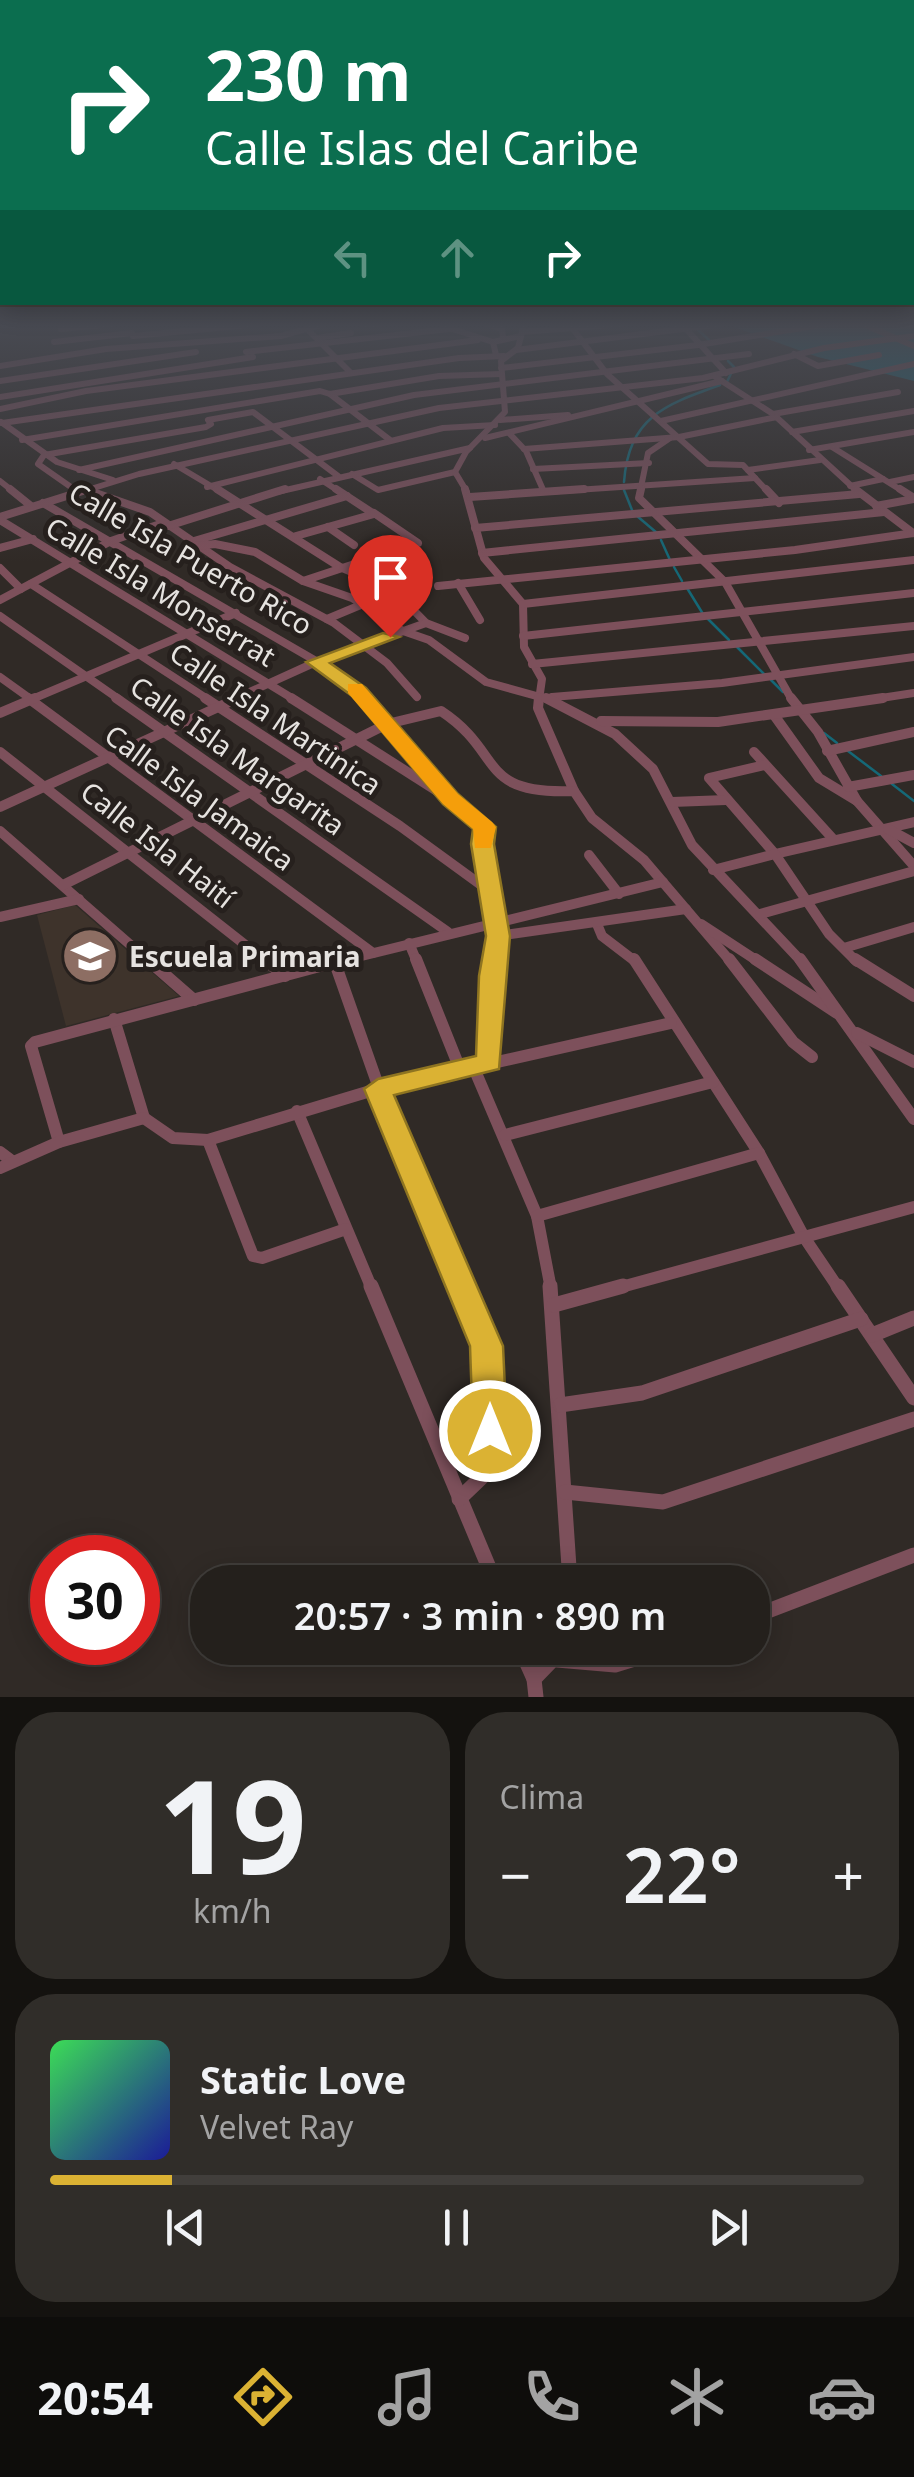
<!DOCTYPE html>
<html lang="es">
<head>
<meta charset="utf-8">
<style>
	:root { --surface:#24201c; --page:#302d29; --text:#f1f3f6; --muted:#a3a3a3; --line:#413e3b; --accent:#dbb233 }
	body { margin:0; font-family:"Noto Sans",sans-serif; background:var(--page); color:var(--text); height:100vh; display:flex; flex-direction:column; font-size:38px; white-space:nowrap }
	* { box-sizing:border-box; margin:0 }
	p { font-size:32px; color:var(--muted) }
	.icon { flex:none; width:55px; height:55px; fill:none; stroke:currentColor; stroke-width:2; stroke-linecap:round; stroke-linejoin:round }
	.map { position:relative; height:1697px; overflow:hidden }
	.drawer { display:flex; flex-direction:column; gap:15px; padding:15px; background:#14120f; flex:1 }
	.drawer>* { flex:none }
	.top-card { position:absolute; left:0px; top:0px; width:915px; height:305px; box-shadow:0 5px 25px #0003,0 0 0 2px var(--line); background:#0b6e4f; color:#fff; overflow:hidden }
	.speed { position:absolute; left:30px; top:1535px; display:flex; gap:20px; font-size:50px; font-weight:700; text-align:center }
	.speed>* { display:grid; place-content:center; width:130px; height:130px; border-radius:50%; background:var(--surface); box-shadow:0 5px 25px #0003,0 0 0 2px var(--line); line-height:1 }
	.speed .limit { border:15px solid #d22; background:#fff; color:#111 }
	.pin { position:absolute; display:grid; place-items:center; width:85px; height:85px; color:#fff; margin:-102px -42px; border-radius:50% 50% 50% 0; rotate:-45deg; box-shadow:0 0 10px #0007 }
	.pin .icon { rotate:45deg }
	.me { position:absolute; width:110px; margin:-55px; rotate:0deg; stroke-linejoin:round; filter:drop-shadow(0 0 8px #0008) }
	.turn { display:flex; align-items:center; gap:35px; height:210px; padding:0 40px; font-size:45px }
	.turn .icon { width:130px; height:130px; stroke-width:2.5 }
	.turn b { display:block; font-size:70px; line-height:85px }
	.lanes { display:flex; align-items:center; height:95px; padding:0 40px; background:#0003; justify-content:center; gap:50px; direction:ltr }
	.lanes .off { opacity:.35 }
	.big { font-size:75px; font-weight:600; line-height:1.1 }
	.drawer .card { flex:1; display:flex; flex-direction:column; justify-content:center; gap:15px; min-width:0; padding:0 35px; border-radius:40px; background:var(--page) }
	.drawer .dial { align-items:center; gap:0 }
	.dial b { font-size:130px; line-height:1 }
	.song { display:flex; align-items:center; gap:30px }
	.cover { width:120px; height:120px; border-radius:15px; background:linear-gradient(135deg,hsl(130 70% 55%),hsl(240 70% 35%)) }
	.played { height:10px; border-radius:5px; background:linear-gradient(90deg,var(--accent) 15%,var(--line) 15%) }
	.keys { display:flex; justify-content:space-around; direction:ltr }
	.heat { display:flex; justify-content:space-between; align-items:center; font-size:55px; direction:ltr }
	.drawer .tiles { flex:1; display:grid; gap:15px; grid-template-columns:1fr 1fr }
	.card:last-child { grid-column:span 2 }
	.trip { position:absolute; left:190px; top:1565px; width:580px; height:100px; border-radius:40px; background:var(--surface); box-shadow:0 5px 25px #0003,0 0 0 2px var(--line); font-weight:600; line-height:100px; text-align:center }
	.tabs { display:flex; height:160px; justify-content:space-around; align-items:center; background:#0e0d0b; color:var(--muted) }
	.tabs .icon { width:70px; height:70px }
	.tabs .active { color:var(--accent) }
	.tabs b { font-size:45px; color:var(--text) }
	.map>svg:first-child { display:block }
	.built { fill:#3e332b }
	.water { fill:#156877 }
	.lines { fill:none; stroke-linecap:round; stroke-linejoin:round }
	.stream { stroke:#156877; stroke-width:2.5 }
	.minor-far4 { stroke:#7d505b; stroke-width:6 }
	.minor-far3 { stroke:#7d505b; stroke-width:8 }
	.minor-far2 { stroke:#7d505b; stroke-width:10 }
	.minor-far1 { stroke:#7d505b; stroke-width:12 }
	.minor { stroke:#7d505b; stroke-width:15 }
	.route { fill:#dbb233; stroke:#8e7421; stroke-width:2.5 }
	.slow { fill:#f59e0b }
	.labels { text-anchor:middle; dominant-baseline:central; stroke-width:10; stroke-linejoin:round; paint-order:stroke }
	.street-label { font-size:28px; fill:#e6e3e0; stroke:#26201d }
	.poi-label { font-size:28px; font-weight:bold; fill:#e6e3e0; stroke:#26201d; text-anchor:start }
</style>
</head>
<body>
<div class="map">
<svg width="914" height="1697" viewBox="0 0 914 1697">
	<rect width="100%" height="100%" fill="#302a26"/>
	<!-- built -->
	<path class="built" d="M75,905L179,996L66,1026L37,915Z"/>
	<!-- water -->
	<path class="water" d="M726,324H914V381L818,357Z"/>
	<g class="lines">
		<!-- stream -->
		<g class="stream">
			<path d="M692,324L709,340"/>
			<path d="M727,382L734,367L728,361"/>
			<path d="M624,482C629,417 664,405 720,385"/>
			<path d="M624,490L632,510"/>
			<path d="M637,516L657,533"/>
			<path d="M661,540L670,560"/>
			<path d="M674,567L682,581"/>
			<path d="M687,588L703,614L729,640"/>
			<path d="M735,645L765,675"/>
			<path d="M771,680L783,692"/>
			<path d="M824,733L837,743"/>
			<path d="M848,751L881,776"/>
			<path d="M892,784L914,801"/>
		</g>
		<!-- minor-far4 -->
		<g class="minor-far4">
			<path d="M361,324H381"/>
			<path d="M487,324L502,329L503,337"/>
			<path d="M673,324L687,330L726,373"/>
			<path d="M863,324L914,346"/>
			<path d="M443,326L493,342L496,355"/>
			<path d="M61,329L113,324"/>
			<path d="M573,329L607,374L708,464L743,465L768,492"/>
			<path d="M309,331L351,373"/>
			<path d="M522,332L622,324"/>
			<path d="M133,336L259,324"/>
			<path d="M317,338L351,333"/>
			<path d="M54,342L132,333"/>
			<path d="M493,342L521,336"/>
			<path d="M516,350L722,324"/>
			<path d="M246,352L449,329"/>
			<path d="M794,354L818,366L879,355"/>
			<path d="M0,366L106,349L281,336L324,324"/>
			<path d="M501,368L698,345L826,324"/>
			<path d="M714,376L773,414L858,492"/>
			<path d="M0,381L196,352"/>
			<path d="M330,394L390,440"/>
			<path d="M0,397L253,357"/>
			<path d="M0,409L86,391L478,340"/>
			<path d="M773,414L898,392"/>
			<path d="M500,420L568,415"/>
			<path d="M661,421L914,364"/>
			<path d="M1,422L57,462L113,480"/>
			<path d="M2,423L459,358L504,356"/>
			<path d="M792,432L914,411"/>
			<path d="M509,433L526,451L544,492"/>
			<path d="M485,438L722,381"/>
			<path d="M22,440L320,391L330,394L439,376L501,374"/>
			<path d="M832,447L904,492"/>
			<path d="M524,449L679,437L777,417"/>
			<path d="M809,450L914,432"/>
			<path d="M44,455L206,427L211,424L208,420L253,412L338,476"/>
			<path d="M44,455L38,464L78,492"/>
			<path d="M174,464L221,492"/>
			<path d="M533,469L649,463"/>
			<path d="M79,470L414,395L749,354"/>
			<path d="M748,470L820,460"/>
			<path d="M352,474L378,490L455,472"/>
			<path d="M320,479L340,492"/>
			<path d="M0,481L14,492"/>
			<path d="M890,482L914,477"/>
			<path d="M850,486L883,479"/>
			<path d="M207,487L443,428L495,425"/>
			<path d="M87,490L92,492"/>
			<path d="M81,492L139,474L439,408L703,378L824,348L914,336"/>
			<path d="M277,492L470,448"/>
			<path d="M467,492L455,472L466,452L505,412L501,361L518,348L524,324"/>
			<path d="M546,492L755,478"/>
			<path d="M640,492L648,453L670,438"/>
		</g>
		<!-- minor-far3 -->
		<g class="minor-far3">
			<path d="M10,489L31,506"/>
			<path d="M74,489L78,492"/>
			<path d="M217,489L340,567L394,590L426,623L465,638"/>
			<path d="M465,489L484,558L523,604L524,647L542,679L539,700"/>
			<path d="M641,489L639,498L725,582L792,700"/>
			<path d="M766,489L779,503"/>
			<path d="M855,489L913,533"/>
			<path d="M900,489L914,498"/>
			<path d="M87,490L150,512L230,567L334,623L387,663L417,697"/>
			<path d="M470,497L584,489"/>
			<path d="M43,503L335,672L366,700"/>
			<path d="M876,506L914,499"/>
			<path d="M0,517L89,489"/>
			<path d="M0,520L295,700"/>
			<path d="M168,526L285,489"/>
			<path d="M328,527L354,545"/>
			<path d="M475,528L859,494"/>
			<path d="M296,536L374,514L336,489"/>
			<path d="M194,541L347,496"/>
			<path d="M196,546L215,544L255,552L303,581L352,598L403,631L429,640L486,682L551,700"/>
			<path d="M0,548L33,539"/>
			<path d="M482,553L884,512"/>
			<path d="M0,568L21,589"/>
			<path d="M303,581L418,543L374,513"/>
			<path d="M458,583L480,620"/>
			<path d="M31,584L209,700"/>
			<path d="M438,586L795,550L914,533"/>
			<path d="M0,600L111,541L163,523"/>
			<path d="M523,604L914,560"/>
			<path d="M0,616L120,700"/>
			<path d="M327,619L363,604"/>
			<path d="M523,636L914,593"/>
			<path d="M532,664L914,626"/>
			<path d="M0,677L32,700"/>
			<path d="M552,697L722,683L914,657"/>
			<path d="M30,700L236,613"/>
			<path d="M232,700L316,662L426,623"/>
			<path d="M868,700L914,693"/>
		</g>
		<!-- minor-far2 -->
		<g class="minor-far2">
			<path d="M28,698L373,953"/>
			<path d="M116,698L448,932"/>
			<path d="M205,698L400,826L492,893"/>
			<path d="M291,698L445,796"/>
			<path d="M364,698L450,799L485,827L498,922L496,962"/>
			<path d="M539,698L538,708L574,791"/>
			<path d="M546,698L615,734L653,769L692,845L802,962"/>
			<path d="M791,698L818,732L857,801L914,866"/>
			<path d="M0,713L35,698"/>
			<path d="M774,715L819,778L857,801"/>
			<path d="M601,721L718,722L883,698"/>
			<path d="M827,751L914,732"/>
			<path d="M0,752L267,962"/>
			<path d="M754,752L834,840"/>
			<path d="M765,765L709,778L775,854L914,822"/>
			<path d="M848,787L914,775"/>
			<path d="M672,802L726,800"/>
			<path d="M0,807L238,698"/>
			<path d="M888,829L914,843"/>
			<path d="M0,831L150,962"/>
			<path d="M589,855L619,894"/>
			<path d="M713,870L775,854L829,934L857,962"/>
			<path d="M63,885L387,724L441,711C505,753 476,795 574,791L592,818L644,860L731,962"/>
			<path d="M760,914L914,871"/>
			<path d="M0,917L79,899"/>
			<path d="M597,924L602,936L636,962"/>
			<path d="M701,924L759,962"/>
			<path d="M498,936L686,909"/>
			<path d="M409,943L417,962"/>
			<path d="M844,948L914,927"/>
			<path d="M337,962L663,882"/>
		</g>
		<!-- minor-far1 -->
		<g class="minor-far1">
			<path d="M147,959L194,1000"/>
			<path d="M264,959L285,976"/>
			<path d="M416,959L460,1069"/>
			<path d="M634,959L759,1153L804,1237L839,1289"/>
			<path d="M729,959L793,1042L812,1057"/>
			<path d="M755,959L837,1013"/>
			<path d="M800,959L914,1119"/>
			<path d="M855,959L914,996"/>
			<path d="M335,963L398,1142L461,1289"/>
			<path d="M114,1019L144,1118"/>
			<path d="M857,1033L914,1062"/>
			<path d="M490,1062L496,959"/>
			<path d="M473,1066L537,1216L551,1289"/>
			<path d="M297,1111L372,1289"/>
			<path d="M505,1135L713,1082"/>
			<path d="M208,1140L253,1256L262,1258L346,1229"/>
			<path d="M59,1142L31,1046L35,1042L346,959"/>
			<path d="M0,1152L12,1161"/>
			<path d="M0,1168L59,1142L144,1118L173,1138L208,1140L377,1089L671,1023"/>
			<path d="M537,1216L759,1153"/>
			<path d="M614,1289L914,1207"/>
		</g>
		<!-- minor -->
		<g class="minor">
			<path d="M371,1286L495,1582"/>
			<path d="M550,1286L570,1582"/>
			<path d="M838,1286L914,1398"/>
			<path d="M554,1305L623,1286"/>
			<path d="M872,1335L914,1318"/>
			<path d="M560,1405L642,1393L861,1319"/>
			<path d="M565,1492L663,1502L914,1419"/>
			<path d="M459,1499L481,1478L488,1460L492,1403L486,1346L460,1286"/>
			<path d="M752,1617L914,1555"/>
			<path d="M520,1648L534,1679"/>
			<path d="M557,1660L615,1665L670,1648"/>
			<path d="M536,1697L534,1679L564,1648"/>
		</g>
	</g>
	<!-- sky -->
	<linearGradient id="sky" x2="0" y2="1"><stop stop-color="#1a1715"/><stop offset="0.58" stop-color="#484a52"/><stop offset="1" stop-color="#484a52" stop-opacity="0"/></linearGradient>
	<rect width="914" height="562" fill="url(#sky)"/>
	<!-- route -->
	<path class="route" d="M383,633L399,637L330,663L366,688L458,794L496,827L494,844L510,936L499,1069L394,1095L503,1346L507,1431L502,1442L490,1447L478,1442L473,1431L470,1346L364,1089L378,1079L476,1056L479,976L486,936L471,844L473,829L443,804L352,696L306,662Z"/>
	<!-- slow -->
	<path class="slow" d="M348,684H362L458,794L492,822L496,827L491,848H475L473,829L443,804L348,693Z"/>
	<!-- icons -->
	<defs>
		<g id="school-disc" transform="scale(2.875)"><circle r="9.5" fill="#8d6e63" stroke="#26201d"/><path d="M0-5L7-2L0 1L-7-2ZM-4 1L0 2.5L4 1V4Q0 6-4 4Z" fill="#fff"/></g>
	</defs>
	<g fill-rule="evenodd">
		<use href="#school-disc" x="90" y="956"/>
	</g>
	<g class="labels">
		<!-- street labels -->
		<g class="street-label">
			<text transform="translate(191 558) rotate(30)">Calle Isla Puerto Rico</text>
			<text transform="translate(161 591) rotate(31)">Calle Isla Monserrat</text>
			<text transform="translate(276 718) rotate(34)">Calle Isla Martinica</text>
			<text transform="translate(238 755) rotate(35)">Calle Isla Margarita</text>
			<text transform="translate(200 797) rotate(36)">Calle Isla Jamaica</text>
			<text transform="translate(158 844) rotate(38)">Calle Isla Haití</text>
		</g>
		<!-- poi labels -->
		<g class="poi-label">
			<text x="129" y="956">Escuela Primaria</text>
		</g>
	</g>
</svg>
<div class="speed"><div class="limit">30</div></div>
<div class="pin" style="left:390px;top:637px;background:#d93025"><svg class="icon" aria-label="arrive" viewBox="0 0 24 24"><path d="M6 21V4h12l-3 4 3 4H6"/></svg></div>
<svg class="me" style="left:490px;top:1431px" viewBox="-20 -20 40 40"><circle r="17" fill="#dbb233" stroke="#fff" stroke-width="3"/><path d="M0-11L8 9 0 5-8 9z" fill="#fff"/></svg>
<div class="trip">20:57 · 3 min · 890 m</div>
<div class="top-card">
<div class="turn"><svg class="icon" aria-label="right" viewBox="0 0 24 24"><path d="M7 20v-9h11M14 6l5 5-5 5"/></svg><div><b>230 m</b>Calle Islas del Caribe</div></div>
<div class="lanes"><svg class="icon off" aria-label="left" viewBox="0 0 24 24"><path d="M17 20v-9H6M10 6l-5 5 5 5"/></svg><svg class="icon off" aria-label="ahead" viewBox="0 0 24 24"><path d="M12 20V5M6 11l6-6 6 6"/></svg><svg class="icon" aria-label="right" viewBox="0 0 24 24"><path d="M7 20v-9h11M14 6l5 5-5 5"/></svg></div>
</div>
</div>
<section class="drawer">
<div class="tiles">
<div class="card dial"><b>19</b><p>km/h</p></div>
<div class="card"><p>Clima</p>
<div class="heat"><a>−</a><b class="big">22°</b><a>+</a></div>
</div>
<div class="card">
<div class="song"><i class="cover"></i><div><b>Static Love</b><p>Velvet Ray</p></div></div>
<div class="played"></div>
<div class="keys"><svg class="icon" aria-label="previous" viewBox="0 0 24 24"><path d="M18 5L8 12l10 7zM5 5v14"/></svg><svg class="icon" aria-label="pause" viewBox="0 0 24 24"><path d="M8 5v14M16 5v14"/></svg><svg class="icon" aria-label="next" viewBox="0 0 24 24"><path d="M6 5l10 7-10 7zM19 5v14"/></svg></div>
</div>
</div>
</section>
<nav class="tabs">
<b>20:54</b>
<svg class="icon active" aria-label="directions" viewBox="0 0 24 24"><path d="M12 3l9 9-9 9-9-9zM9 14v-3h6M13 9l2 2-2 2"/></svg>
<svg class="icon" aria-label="music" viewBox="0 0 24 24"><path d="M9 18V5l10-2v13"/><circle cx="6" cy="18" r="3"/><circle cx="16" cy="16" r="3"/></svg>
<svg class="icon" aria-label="phone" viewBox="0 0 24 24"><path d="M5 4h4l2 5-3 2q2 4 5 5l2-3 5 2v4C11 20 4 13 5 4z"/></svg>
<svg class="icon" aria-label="climate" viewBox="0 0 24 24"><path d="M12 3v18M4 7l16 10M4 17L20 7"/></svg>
<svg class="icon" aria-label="car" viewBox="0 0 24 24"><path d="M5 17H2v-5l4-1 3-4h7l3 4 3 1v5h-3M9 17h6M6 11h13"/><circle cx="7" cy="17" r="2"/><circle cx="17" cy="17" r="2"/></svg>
</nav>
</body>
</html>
